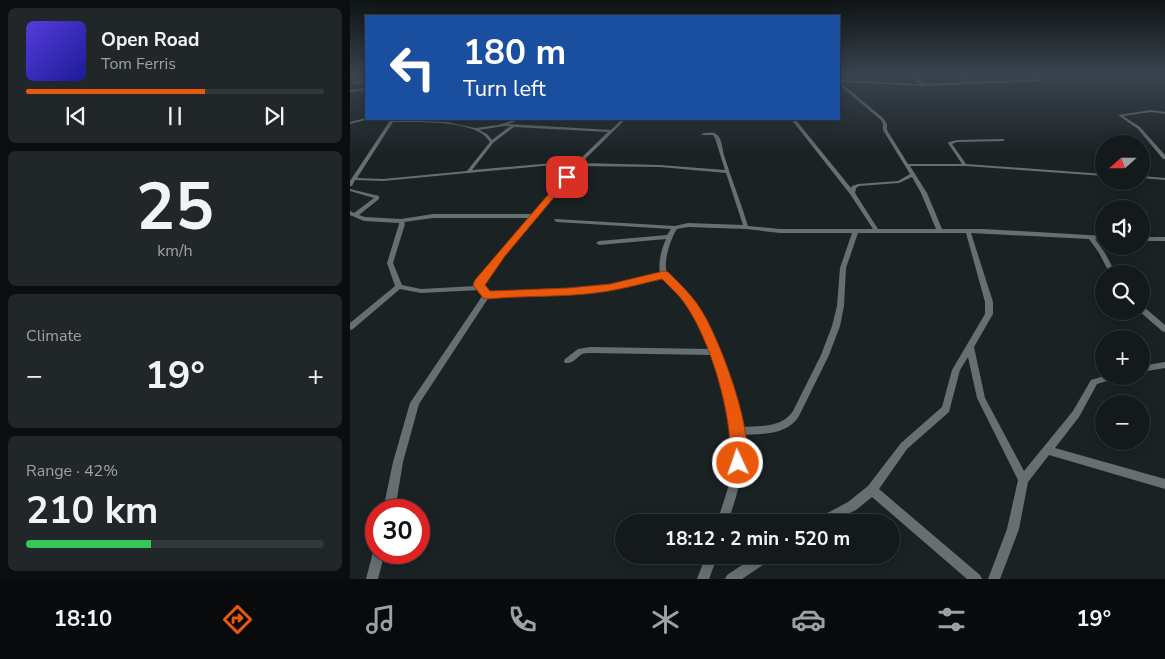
<!DOCTYPE html>
<html lang="en">
<head>
<meta charset="utf-8">
<style>
	:root { --surface:#141a1b; --page:#212728; --text:#f1f3f6; --muted:#9da1a3; --line:#33383a; --accent:#ea580c }
	body { margin:0; font-family:"Nunito Sans",sans-serif; background:var(--page); color:var(--text); height:100vh; display:flex; flex-direction:column; font-size:19px; white-space:nowrap }
	* { box-sizing:border-box; margin:0 }
	p { font-size:16px; color:var(--muted) }
	.icon { flex:none; width:28px; height:28px; fill:none; stroke:currentColor; stroke-width:2; stroke-linecap:round; stroke-linejoin:round }
	.map { position:relative; flex:1; overflow:hidden }
	.side { display:flex; flex-direction:column; gap:8px; padding:8px; background:#0b0e0f; width:350px }
	.side>* { flex:none }
	.banner { position:absolute; left:15px; top:15px; width:475px; height:105px; border-radius:0px; box-shadow:0 2px 12px #0003,0 0 0 1px var(--line); background:#1a4fa0; color:#fff; overflow:hidden }
	.needle { width:32px; rotate:249deg }
	.buttons { position:absolute; left:745px; top:135px; display:grid; gap:10px }
	.buttons a { display:grid; place-items:center; width:55px; height:55px; border-radius:50%; background:var(--surface); box-shadow:0 2px 12px #0003,0 0 0 1px var(--line); font-size:25px }
	.speed { position:absolute; left:15px; top:499px; display:flex; gap:10px; font-size:25px; font-weight:700; text-align:center }
	.speed>* { display:grid; place-content:center; width:65px; height:65px; border-radius:50%; background:var(--surface); box-shadow:0 2px 12px #0003,0 0 0 1px var(--line); line-height:1 }
	.speed .limit { border:8px solid #d22; background:#fff; color:#111 }
	.pin { position:absolute; display:grid; place-items:center; width:42px; height:42px; color:#fff; margin:-21px; border-radius:10px; box-shadow:0 2px 8px #0006 }
	.me { position:absolute; width:55px; margin:-28px; rotate:357deg; stroke-linejoin:round; filter:drop-shadow(0 0 4px #0008) }
	.turn { display:flex; align-items:center; gap:18px; height:105px; padding:0 15px; font-size:22px }
	.turn .icon { width:65px; height:65px; stroke-width:2.5 }
	.turn b { display:block; font-size:35px; line-height:42px }
	.big { font-size:38px; font-weight:700; line-height:1.1 }
	.side .widget { flex:1; display:flex; flex-direction:column; justify-content:center; gap:8px; min-width:0; padding:0 18px; border-radius:8px; background:var(--page) }
	.side .dial { align-items:center; gap:0 }
	.dial b { font-size:65px; line-height:1 }
	.song { display:flex; align-items:center; gap:15px }
	.cover { width:60px; height:60px; border-radius:8px; background:linear-gradient(135deg,hsl(250 70% 55%),hsl(240 70% 35%)) }
	.played { height:5px; border-radius:2px; background:linear-gradient(90deg,var(--accent) 60%,var(--line) 60%) }
	.keys { display:flex; justify-content:space-around; direction:ltr }
	.heat { display:flex; justify-content:space-between; align-items:center; font-size:28px; direction:ltr }
	.charge { height:8px; border-radius:4px; background:linear-gradient(90deg,#34c759 42%,var(--line) 0) }
	.trip { position:absolute; left:265px; top:514px; width:285px; height:50px; border-radius:25px; background:var(--surface); box-shadow:0 2px 12px #0003,0 0 0 1px var(--line); font-weight:700; line-height:50px; text-align:center }
	.menu { display:flex; height:80px; justify-content:space-around; align-items:center; background:#080a0b; color:var(--muted) }
	.menu .icon { width:35px; height:35px }
	.menu .selected { color:var(--accent) }
	.menu b { font-size:22px; color:var(--text) }
	main { display:flex; flex:1; min-height:0 }
	.map>svg:first-child { display:block }
	.lines { fill:none; stroke-linecap:round; stroke-linejoin:round }
	.minor { fill:#666f71; fill-rule:evenodd }
	.route { fill:#ea580c; stroke:#983908 }
</style>
</head>
<body>
<main>
<section class="side">
<div class="widget">
<div class="song"><i class="cover"></i><div><b>Open Road</b><p>Tom Ferris</p></div></div>
<div class="played"></div>
<div class="keys"><svg class="icon" aria-label="previous" viewBox="0 0 24 24"><path d="M18 5L8 12l10 7zM5 5v14"/></svg><svg class="icon" aria-label="pause" viewBox="0 0 24 24"><path d="M8 5v14M16 5v14"/></svg><svg class="icon" aria-label="next" viewBox="0 0 24 24"><path d="M6 5l10 7-10 7zM19 5v14"/></svg></div>
</div>
<div class="widget dial"><b>25</b><p>km/h</p></div>
<div class="widget"><p>Climate</p>
<div class="heat"><a>−</a><b class="big">19°</b><a>+</a></div>
</div>
<div class="widget"><p>Range · 42%</p><b class="big">210 km</b><div class="charge"></div></div>
</section>
<div class="map">
<svg width="815" height="579" viewBox="0 0 815 579">
	<rect width="100%" height="100%" fill="#1b2224"/>
	<g class="lines">
		<!-- minor -->
		<g class="minor">
			<path d="M0,74H12L0,76Z"/>
			<path d="M556,74H559L575,84L617,82L601,74H604L619,82L687,80L677,74H680L692,81L575,86L489,82V80L571,84Z"/>
			<path d="M779,74H782V75L781,76Z"/>
			<path d="M16,81V83L0,84V82Z"/>
			<path d="M493,85L533,118L537,124V130L558,164H612L598,143L599,142L607,140L653,139H654V141L607,142L602,144L616,164L754,174V176L615,166H560L577,193L592,229H634L754,236V240L745,239L755,253L766,274H760L749,253L739,239L621,233L643,302V314L624,347L635,398L674,471L723,411L741,380L754,376H768L767,378L747,384L729,417L705,448L815,479V489L699,455L678,482L669,529L650,579H638L657,529L668,480L627,398L618,357L610,370L599,412L557,449L529,489L630,575L632,579H617L522,497L506,510L482,522H467L468,518L498,502L518,486L551,443L592,407L602,370L635,314V302L616,233H508L496,268L494,306L490,326L479,355L449,416C438,435 412,434 392,435C396,468 388,492 378,522H367C373,503 380,485 383,465C387,429 375,389 362,355L240,353C238,353 234,353 232,354C226,358 223,364 215,363L214,361L215,359L228,349L240,347L360,349C352,328 342,308 327,291C322,286 317,282 312,277L260,290L237,293L139,297L69,404L53,462L45,510H33L43,462L60,403L133,295L130,290L71,293L50,289L3,329L0,330V323L45,286L37,263L49,224V223L14,221L0,215V211L4,213L24,198L0,191V189L29,196V199L9,215L15,217L51,219L83,214H183L224,166L203,165L33,181L5,180L2,186H0V181L41,119H45L44,120L97,122L125,128L148,125L167,119H172L158,124L261,130L272,119H276L231,163L310,165L375,170L365,138L363,135H353L351,134C355,133 362,131 366,134C372,137 372,149 374,155C381,179 391,202 398,226L430,229H523L500,194L441,119H445L501,188L502,186L508,184L548,181L560,174L533,130V124L531,120L492,87ZM43,122C66,122 117,120 135,136C137,138 138,140 140,142L117,171L33,179L7,178ZM154,126H160L142,140L137,134L129,130ZM164,127L258,132L226,163H203L122,170L143,143ZM229,166L310,167L376,173L393,225L338,223L325,226L205,219L204,220L207,222L321,229L317,235L249,241L246,243L249,245L316,239C311,250 308,262 310,274L260,286L237,289L139,293L132,285V282ZM562,177L571,193L586,229H528L505,193L506,188L509,186L549,183ZM83,218H180L127,281L126,282V286L71,289L52,285L43,263L55,224L54,222ZM338,227L396,229L430,233H502L490,268L487,306L482,326L471,355L443,411C432,428 409,426 391,427C383,385 370,343 347,308C342,300 336,293 330,286C326,282 319,278 317,273C313,262 320,242 325,232L327,229Z"/>
			<path d="M16,88V90L0,92V90Z"/>
			<path d="M801,110L815,112V114L801,112L773,116L790,127L815,155V159H813L788,129L768,115Z"/>
			<path d="M16,118L20,119L0,124V122Z"/>
			<path d="M791,176L815,178V180L791,178Z"/>
			<rect x="791" y="237" width="24" height="4"/>
			<path d="M791,307H794L815,325V332L812,331L789,311H791Z"/>
			<path d="M815,362V368L791,372V366Z"/>
			<path d="M26,547V552H35L28,579H16L23,552L25,548Z"/>
			<path d="M356,555H368L359,579H347Z"/>
			<path d="M407,555H424L422,559L392,579H375L377,575Z"/>
		</g>
	</g>
	<!-- sky -->
	<linearGradient id="sky" x2="0" y2="1"><stop stop-color="#0f1314"/><stop offset="0.48" stop-color="#394450"/><stop offset="1" stop-color="#394450" stop-opacity="0"/></linearGradient>
	<rect width="815" height="155" fill="url(#sky)"/>
	<!-- route -->
	<path class="route" d="M214,176L221,177L155,256L135,285L140,291L218,288L260,284L314,271L318,272C331,285 344,297 353,313C370,341 408,439 394,469L388,471L382,469C377,457 380,443 379,431C374,390 357,334 333,301C327,293 319,286 312,279C294,283 277,288 259,291C219,298 178,295 137,299L133,298L123,285L125,280Z"/>
</svg>
<div class="buttons">
<a><svg class="needle" viewBox="-14 -14 28 28"><path d="M0-13l5 13h-10z" fill="#e53935"/><path d="M0 13l5-13h-10z" fill="#9da1a3"/></svg></a>
<a><svg class="icon" aria-label="sound" viewBox="0 0 24 24"><path d="M4 9h4l5-4v14l-5-4H4zM17 9q2 3 0 6"/></svg></a>
<a><svg class="icon" aria-label="search" viewBox="0 0 24 24"><circle cx="10" cy="10" r="6"/><path d="M15 15l6 6"/></svg></a>
<a>+</a>
<a>−</a>
</div>
<div class="speed"><div class="limit">30</div></div>
<div class="pin" style="left:217px;top:177px;background:#d93025"><svg class="icon" aria-label="arrive" viewBox="0 0 24 24"><path d="M6 21V4h12l-3 4 3 4H6"/></svg></div>
<svg class="me" style="left:388px;top:463px" viewBox="-20 -20 40 40"><circle r="17" fill="#ea580c" stroke="#fff" stroke-width="3"/><path d="M0-11L8 9 0 5-8 9z" fill="#fff"/></svg>
<div class="trip">18:12 · 2 min · 520 m</div>
<div class="banner">
<div class="turn"><svg class="icon" aria-label="left" viewBox="0 0 24 24"><path d="M17 20v-9H6M10 6l-5 5 5 5"/></svg><div><b>180 m</b>Turn left</div></div>
</div>
</div>
</main>
<nav class="menu">
<b>18:10</b>
<svg class="icon selected" aria-label="directions" viewBox="0 0 24 24"><path d="M12 3l9 9-9 9-9-9zM9 14v-3h6M13 9l2 2-2 2"/></svg>
<svg class="icon" aria-label="music" viewBox="0 0 24 24"><path d="M9 18V5l10-2v13"/><circle cx="6" cy="18" r="3"/><circle cx="16" cy="16" r="3"/></svg>
<svg class="icon" aria-label="phone" viewBox="0 0 24 24"><path d="M5 4h4l2 5-3 2q2 4 5 5l2-3 5 2v4C11 20 4 13 5 4z"/></svg>
<svg class="icon" aria-label="climate" viewBox="0 0 24 24"><path d="M12 3v18M4 7l16 10M4 17L20 7"/></svg>
<svg class="icon" aria-label="car" viewBox="0 0 24 24"><path d="M5 17H2v-5l4-1 3-4h7l3 4 3 1v5h-3M9 17h6M6 11h13"/><circle cx="7" cy="17" r="2"/><circle cx="17" cy="17" r="2"/></svg>
<svg class="icon" aria-label="filters" viewBox="0 0 24 24"><path d="M4 7h16M4 17h16"/><circle cx="9" cy="7" r="2"/><circle cx="15" cy="17" r="2"/></svg>
<b>19°</b>
</nav>
</body>
</html>
